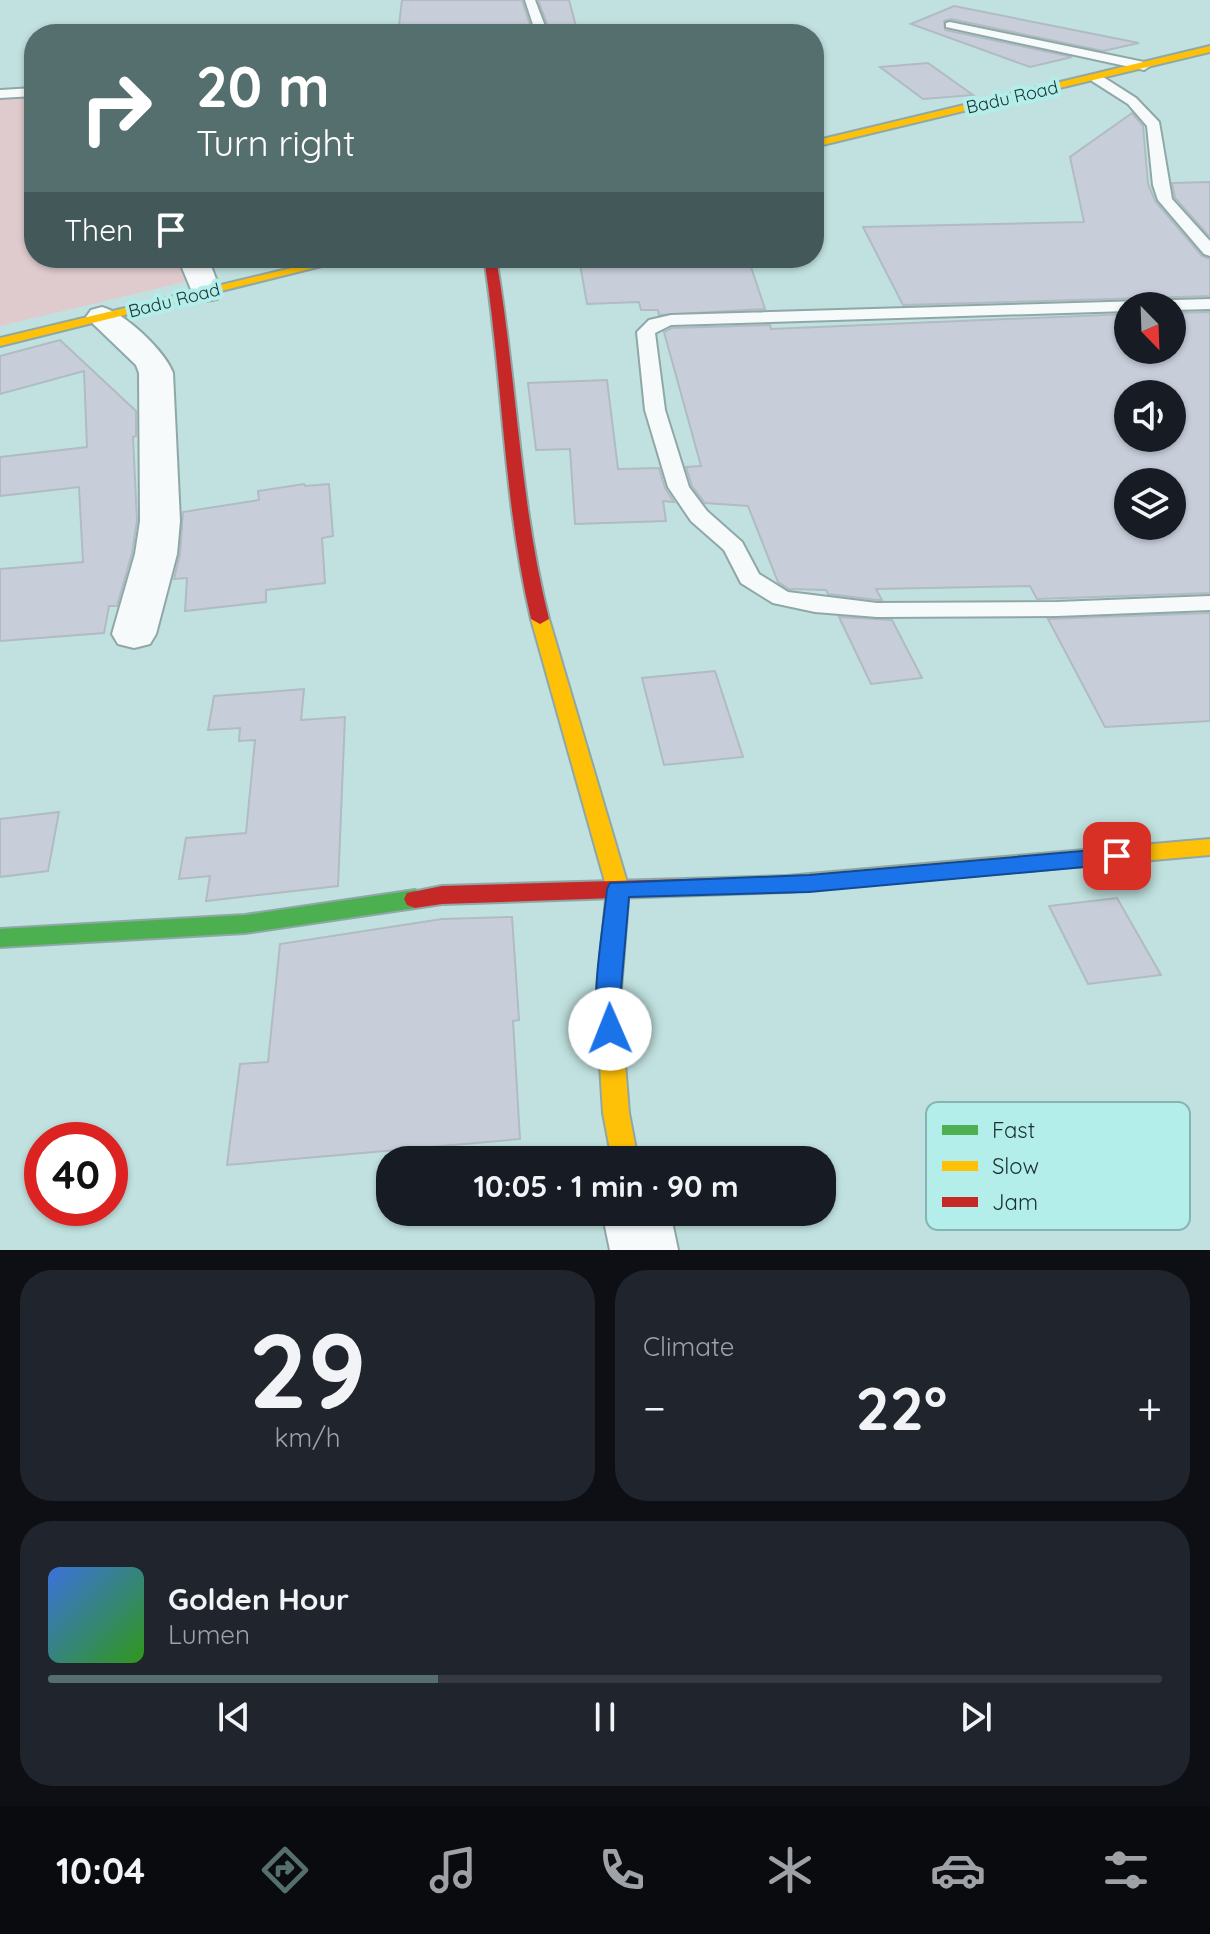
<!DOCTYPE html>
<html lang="en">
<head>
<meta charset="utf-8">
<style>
	:root { --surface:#171b24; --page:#20242c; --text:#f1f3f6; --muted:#9ea1a6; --line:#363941; --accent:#546f6e }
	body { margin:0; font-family:Quicksand,sans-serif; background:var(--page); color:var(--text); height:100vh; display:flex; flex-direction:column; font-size:30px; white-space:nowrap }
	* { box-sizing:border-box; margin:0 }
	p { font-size:26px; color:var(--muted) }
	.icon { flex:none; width:44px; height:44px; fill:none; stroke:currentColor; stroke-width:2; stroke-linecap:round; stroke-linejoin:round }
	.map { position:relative; height:1250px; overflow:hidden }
	.sheet { display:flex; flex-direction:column; gap:20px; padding:20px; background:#0d0f14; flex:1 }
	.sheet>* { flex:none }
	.top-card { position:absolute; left:24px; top:24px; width:800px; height:244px; border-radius:32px; box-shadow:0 2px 6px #0004; background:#546f6e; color:#fff; overflow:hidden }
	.needle { width:52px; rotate:157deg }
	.tools { position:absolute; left:1114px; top:292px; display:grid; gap:16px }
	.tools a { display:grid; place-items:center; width:72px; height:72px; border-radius:50%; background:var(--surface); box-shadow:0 2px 6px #0004; font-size:40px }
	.speed { position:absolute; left:24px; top:1122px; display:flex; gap:16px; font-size:40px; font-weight:700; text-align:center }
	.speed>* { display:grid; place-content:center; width:104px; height:104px; border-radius:50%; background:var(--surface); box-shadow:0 2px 6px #0004; line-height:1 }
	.speed .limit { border:12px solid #d22; background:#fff; color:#111 }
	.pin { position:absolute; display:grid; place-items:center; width:68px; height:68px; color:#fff; margin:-34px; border-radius:16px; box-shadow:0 4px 12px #0006 }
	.me { position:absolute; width:88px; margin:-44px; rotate:359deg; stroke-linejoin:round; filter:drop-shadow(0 0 6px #0008) }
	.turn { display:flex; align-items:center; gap:28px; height:168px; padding:0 40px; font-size:36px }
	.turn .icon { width:104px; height:104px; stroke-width:2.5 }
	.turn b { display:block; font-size:56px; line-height:68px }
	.then { display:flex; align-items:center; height:76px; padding:0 40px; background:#0003; gap:16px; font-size:30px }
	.big { font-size:60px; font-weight:700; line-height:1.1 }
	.sheet .card { flex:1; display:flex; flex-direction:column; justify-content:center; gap:12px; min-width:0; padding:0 28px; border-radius:32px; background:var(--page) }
	.sheet .dial { align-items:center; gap:0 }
	.dial b { font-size:104px; line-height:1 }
	.song { display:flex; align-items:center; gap:24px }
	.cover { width:96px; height:96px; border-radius:12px; background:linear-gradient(135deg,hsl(220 70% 55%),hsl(110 70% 35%)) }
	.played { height:8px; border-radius:4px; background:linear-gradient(90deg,var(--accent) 35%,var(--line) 35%) }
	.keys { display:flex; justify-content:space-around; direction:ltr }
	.heat { display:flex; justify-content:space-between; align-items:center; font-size:44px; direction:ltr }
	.sheet .tiles { flex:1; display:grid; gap:20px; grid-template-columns:1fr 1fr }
	.card:last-child { grid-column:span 2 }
	.trip { position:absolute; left:376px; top:1146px; width:460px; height:80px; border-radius:32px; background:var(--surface); box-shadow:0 2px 6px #0004; font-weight:700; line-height:80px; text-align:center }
	.menu { display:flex; height:128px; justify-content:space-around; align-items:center; background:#090b0e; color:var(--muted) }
	.menu .icon { width:56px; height:56px }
	.menu .current { color:var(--accent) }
	.menu b { font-size:36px; color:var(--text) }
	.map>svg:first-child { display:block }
	.green { fill:#dfcbcd }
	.building { fill:#c7ceda; stroke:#b1bbc2; stroke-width:2; fill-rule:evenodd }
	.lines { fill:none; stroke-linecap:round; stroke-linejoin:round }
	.lane-casing { stroke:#8fa8a7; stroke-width:4 }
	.street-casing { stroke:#8fa8a7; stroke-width:4 }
	.fast-casing { stroke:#8fa8a7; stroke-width:4 }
	.slow-casing { stroke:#8fa8a7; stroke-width:4 }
	.jam-casing { stroke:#8fa8a7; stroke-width:4 }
	.lane { fill:#f6fafa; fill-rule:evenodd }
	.street { fill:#f6fafa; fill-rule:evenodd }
	.fast { fill:#4caf50; fill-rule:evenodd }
	.slow { fill:#ffc107; fill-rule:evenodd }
	.jam { fill:#c62828; fill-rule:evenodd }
	.route { fill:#1a73e8; stroke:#114b97; stroke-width:2 }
	.labels { text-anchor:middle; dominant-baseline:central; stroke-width:8; stroke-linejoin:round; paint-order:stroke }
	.far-street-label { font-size:18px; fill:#1a3131; stroke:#b3eeeb }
	.key { fill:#b3eeeb; stroke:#85b5b3; stroke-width:2 }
	.key-label { font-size:22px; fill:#1a3131 }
</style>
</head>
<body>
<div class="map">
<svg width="1210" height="1250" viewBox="0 0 1210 1250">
	<rect width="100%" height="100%" fill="#c0e1df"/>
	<!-- green -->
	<path class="green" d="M34,97V258H191L193,280L0,326V98Z"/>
	<!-- building -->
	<g class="building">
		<path d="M402,0H522L533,34H398Z"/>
		<path d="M538,0H569L578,34H551Z"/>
		<path d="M954,6L1139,43L1103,51L951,19L944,21L945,30L1072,57L1030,67L911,24Z"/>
		<path d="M928,63L973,95L923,99L880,67Z"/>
		<path d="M1132,113L1143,126L1148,184L1155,201L1202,256L1210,259V296L903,305L863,227L1084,222L1070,157Z"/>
		<path d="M1210,182V237L1175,198L1172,183Z"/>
		<path d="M579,258H748L765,309L659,315L658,310H641L639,302L587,304Z"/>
		<path d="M1210,312V593L1037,599L1030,586L876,589L882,600H877L828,594L826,590L789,589L778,582L748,506L705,503L692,486L686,467L701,466L664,332L672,328L770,325L771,329L1128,314V350H1172V313ZM1128,394H1172V438H1128ZM1128,482H1172V526H1128Z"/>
		<path d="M60,340L136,411V436L133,437L137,521L132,553L117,606H109L104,633L0,641V569L83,562L79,487L0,496V457L87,447L84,371L0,394V356Z"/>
		<path d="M607,380L618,469L659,468L665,488L674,502L663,501L666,521L575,524L570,449L536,450L528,383Z"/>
		<path d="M304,484L305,486L329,484L333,536L322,538L325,583L266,590V602L185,611L187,578L174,579L180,554L183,512L259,500L258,491Z"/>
		<path d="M1210,613V721L1105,727L1048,619Z"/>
		<path d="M839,617L892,620L922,678L871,684Z"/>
		<path d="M715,671L743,757L664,765L642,678Z"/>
		<path d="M304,689L301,720L345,717L338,886L206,901L210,876L179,879L186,838L246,833L255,740L239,741L240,728L208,730L214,696Z"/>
		<path d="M59,812L48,871L0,877V819Z"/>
		<path d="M1117,898L1161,975L1088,984L1049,906Z"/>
		<path d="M512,917L519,1020L513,1021L520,1139L227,1165L240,1064L268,1062L280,944L442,919Z"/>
	</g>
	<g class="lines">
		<!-- lane casing -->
		<g class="lane-casing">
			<g id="lane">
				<path d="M525,0H535L548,34H536Z"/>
				<path d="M950,22L1144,62L1150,66L1144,70L946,27V23Z"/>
				<path d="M1092,75H1100L1136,98L1159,122L1172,199L1210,241V256L1204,254L1158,200L1153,185L1147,126L1128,104L1092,81Z"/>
				<path d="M34,88V96L0,98V90Z"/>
				<path d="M1210,299V309L1172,310V306H1128V311L671,325L655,333L665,410L689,487L707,511L742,542L759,574L788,592L877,603L1057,602L1210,596V610L1057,616L877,617L815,612L773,603L741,583L724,550L691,521L668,487L645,410L637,332L649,320L671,315Z"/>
			</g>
		</g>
		<!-- street casing -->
		<g class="street-casing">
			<g id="street">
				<path d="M178,258H208L221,292L217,299L206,301L195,299Z"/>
				<path d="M102,307C125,313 165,351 173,373L180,521L177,554L156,634L150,644L134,648L118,644L112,634L135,554L140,521L139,373L136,365L86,317L91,310Z"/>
				<path d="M602,1212H670L678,1250H610Z"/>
			</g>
		</g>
		<!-- fast casing -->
		<g class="fast-casing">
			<path id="fast" d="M415,890L423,893L426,899L423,905L415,908L245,933L0,947V929L245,915Z"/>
		</g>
		<!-- slow casing -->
		<g class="slow-casing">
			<g id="slow">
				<path d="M1210,46V52L814,147V141Z"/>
				<path d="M333,258H354L0,346V338Z"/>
				<path d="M540,614L549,619L629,889L620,1001L629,1113L638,1160H612L603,1113L596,1001L607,889L531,619Z"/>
				<path d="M1210,839V855L787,892L779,890L776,884L779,878L787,876Z"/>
			</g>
		</g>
		<!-- jam casing -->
		<g class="jam-casing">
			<g id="jam">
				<path d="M484,258H496C517,378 519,500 549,619L540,624L531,619C503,500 503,378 484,258Z"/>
				<path d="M787,876L795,878L798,884L795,890L787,892L442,904L415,908L407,905L404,899L407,893L442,886Z"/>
			</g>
		</g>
		<!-- lane -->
		<use href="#lane" class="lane"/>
		<!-- street -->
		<use href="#street" class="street"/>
		<!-- fast -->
		<use href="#fast" class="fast"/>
		<!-- slow -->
		<use href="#slow" class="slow"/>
		<!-- jam -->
		<use href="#jam" class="jam"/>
	</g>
	<!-- route -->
	<path class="route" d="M1117,848L1125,850L1128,856L1125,862L1117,864L809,892L629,897L620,1001L622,1029L619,1036L610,1039L601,1036C588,1009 604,923 607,889L610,883L809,875Z"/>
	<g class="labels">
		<!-- far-street labels -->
		<g class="far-street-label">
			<text transform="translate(1012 97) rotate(-13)">Badu Road</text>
			<text transform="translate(174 300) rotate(-14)">Badu Road</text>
		</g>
	</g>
	<!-- legend -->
	<rect x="926" y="1102" width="264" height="128" rx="12" class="key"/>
	<rect x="942" y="1125" width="36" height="10" fill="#4caf50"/>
	<rect x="942" y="1161" width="36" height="10" fill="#ffc107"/>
	<rect x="942" y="1197" width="36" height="10" fill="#c62828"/>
	<g class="key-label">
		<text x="992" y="1138">Fast</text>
		<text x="992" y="1174">Slow</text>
		<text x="992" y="1210">Jam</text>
	</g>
</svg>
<div class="tools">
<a><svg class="needle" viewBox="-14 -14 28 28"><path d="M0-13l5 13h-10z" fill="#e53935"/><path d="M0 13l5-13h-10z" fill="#9ea1a6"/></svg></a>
<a><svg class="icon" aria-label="sound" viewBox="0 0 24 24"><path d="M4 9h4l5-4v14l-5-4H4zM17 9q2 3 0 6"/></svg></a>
<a><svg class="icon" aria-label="layers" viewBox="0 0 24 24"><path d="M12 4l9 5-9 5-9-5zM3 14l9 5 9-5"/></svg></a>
</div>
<div class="speed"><div class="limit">40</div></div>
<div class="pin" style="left:1117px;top:856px;background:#d93025"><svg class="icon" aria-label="arrive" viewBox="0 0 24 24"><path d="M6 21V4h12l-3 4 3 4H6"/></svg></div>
<svg class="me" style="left:610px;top:1029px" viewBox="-20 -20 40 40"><circle r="19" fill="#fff"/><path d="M0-13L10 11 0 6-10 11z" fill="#1a73e8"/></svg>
<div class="trip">10:05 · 1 min · 90 m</div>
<div class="top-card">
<div class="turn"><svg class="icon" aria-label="right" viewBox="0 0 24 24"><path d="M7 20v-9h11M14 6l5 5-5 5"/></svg><div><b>20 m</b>Turn right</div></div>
<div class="then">Then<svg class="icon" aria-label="arrive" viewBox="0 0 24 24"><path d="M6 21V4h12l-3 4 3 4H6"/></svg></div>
</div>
</div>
<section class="sheet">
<div class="tiles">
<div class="card dial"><b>29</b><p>km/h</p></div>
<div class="card"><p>Climate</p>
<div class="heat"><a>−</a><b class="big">22°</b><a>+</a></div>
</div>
<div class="card">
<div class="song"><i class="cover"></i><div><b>Golden Hour</b><p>Lumen</p></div></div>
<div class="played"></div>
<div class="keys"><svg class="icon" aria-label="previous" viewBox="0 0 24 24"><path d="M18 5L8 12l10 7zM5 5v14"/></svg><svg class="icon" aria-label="pause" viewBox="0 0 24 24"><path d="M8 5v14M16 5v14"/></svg><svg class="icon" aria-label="next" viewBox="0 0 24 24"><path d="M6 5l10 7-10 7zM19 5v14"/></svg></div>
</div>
</div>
</section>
<nav class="menu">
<b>10:04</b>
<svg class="icon current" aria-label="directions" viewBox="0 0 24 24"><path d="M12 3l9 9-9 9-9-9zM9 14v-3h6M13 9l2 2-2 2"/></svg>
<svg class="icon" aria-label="music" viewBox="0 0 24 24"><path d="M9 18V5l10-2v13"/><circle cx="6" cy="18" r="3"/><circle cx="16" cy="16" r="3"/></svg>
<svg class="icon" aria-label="phone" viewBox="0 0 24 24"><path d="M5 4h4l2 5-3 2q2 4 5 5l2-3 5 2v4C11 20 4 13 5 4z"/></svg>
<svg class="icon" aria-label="climate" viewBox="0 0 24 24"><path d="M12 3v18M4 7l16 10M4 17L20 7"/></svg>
<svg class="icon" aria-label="car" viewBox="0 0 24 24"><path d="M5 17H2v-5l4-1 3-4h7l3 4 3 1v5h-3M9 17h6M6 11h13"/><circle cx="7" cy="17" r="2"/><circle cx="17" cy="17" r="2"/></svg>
<svg class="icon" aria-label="filters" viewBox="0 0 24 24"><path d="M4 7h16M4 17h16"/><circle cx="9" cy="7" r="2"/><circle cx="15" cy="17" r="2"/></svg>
</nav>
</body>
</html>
